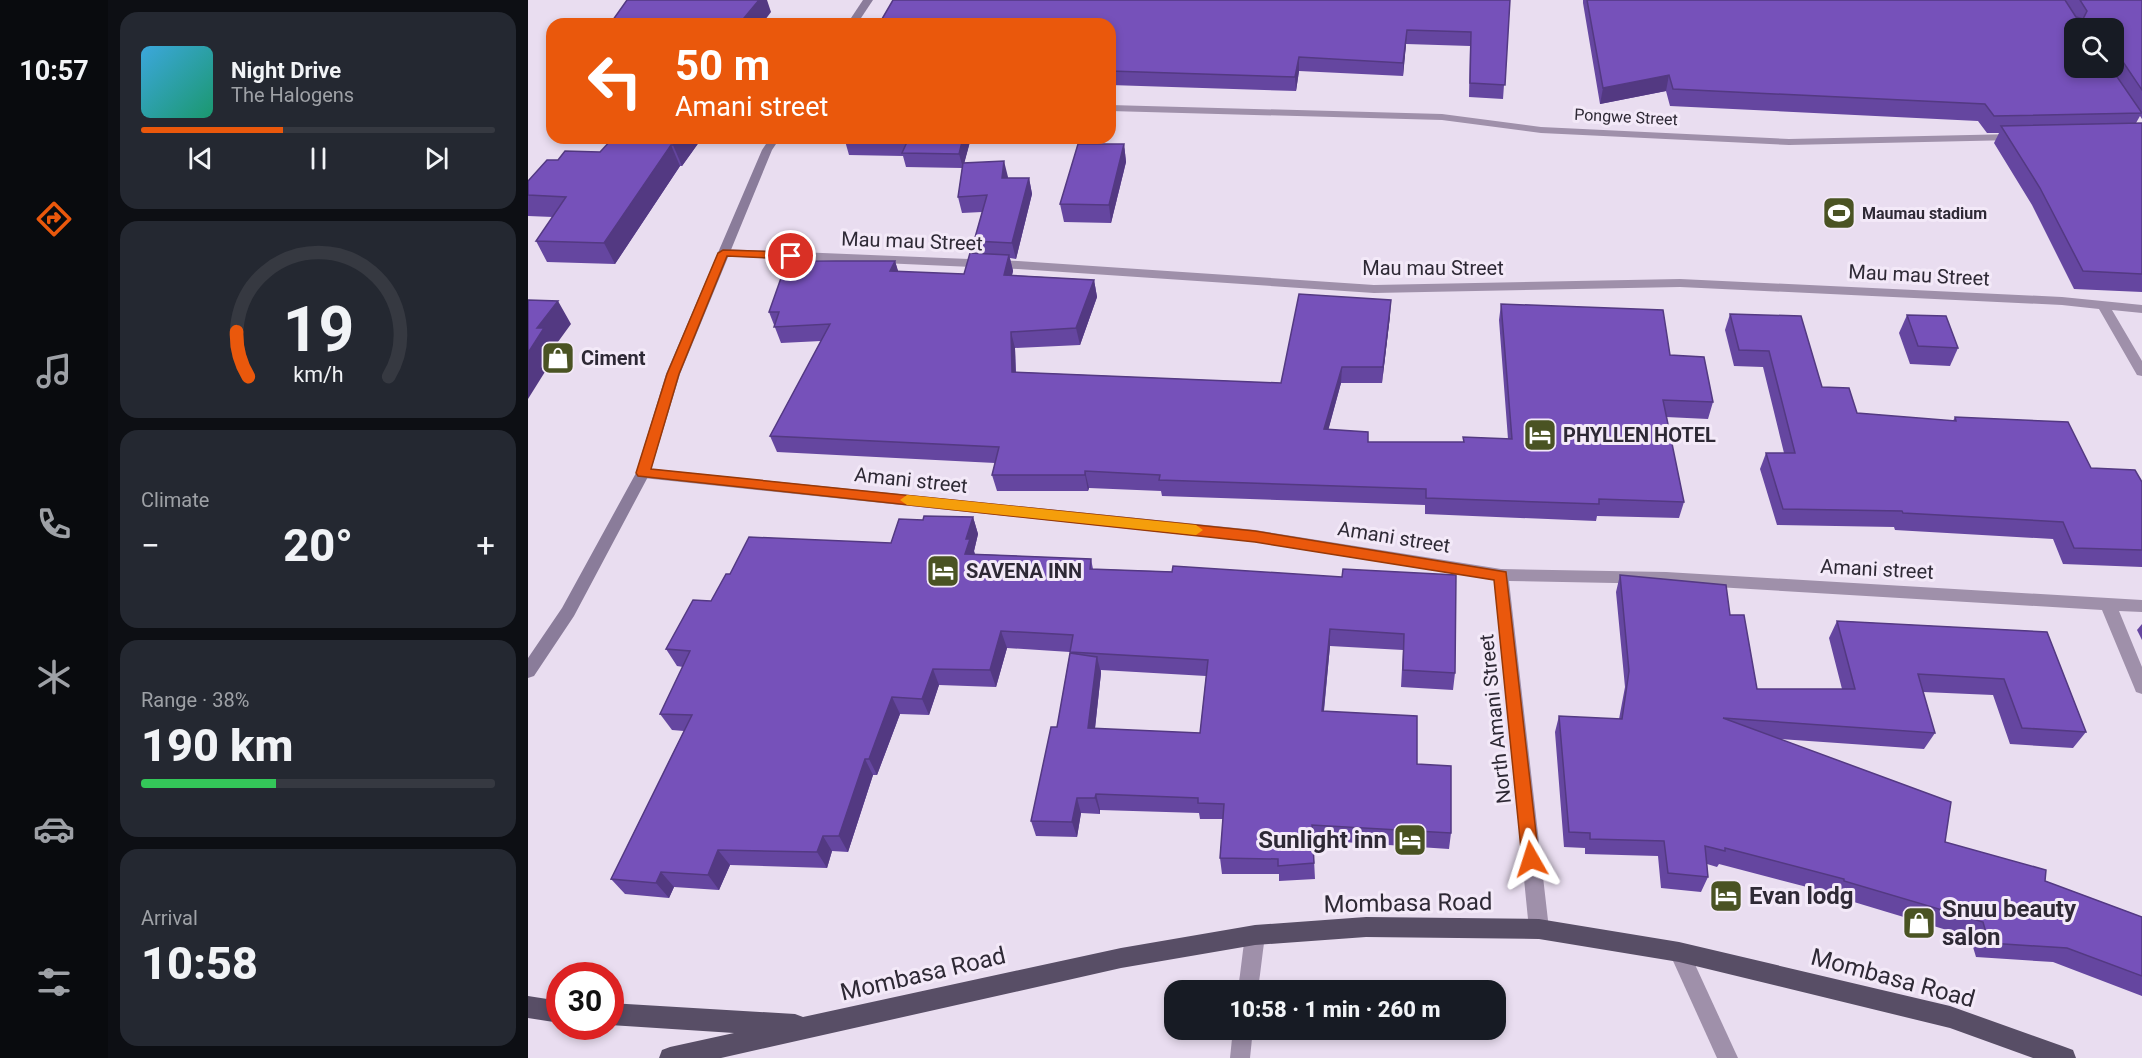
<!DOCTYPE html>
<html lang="en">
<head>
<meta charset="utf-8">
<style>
	:root { --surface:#171b24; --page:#242831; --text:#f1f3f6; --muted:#9ea1a6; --line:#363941; --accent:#ea580c }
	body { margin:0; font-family:Roboto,sans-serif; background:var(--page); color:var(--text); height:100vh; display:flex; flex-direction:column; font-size:22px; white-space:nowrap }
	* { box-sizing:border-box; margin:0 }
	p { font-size:20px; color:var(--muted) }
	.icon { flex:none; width:33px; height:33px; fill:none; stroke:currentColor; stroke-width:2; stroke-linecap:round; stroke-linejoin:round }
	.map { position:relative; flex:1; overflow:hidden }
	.panel { display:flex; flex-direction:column; gap:12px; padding:12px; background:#0d0f14; width:420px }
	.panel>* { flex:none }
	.top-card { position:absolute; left:18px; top:18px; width:570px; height:126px; border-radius:18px; box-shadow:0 3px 9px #0003; background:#ea580c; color:#fff; overflow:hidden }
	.controls { position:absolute; left:1536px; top:18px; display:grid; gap:12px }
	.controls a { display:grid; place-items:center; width:60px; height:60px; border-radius:12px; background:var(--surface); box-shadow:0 3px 9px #0003; font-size:30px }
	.speed { position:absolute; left:18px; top:962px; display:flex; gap:12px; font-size:30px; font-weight:700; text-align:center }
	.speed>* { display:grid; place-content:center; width:78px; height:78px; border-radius:50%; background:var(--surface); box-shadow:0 3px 9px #0003; line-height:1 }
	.speed .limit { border:9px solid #d22; background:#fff; color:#111 }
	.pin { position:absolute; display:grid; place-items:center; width:51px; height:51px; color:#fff; margin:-26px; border:3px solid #fff; border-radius:50%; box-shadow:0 2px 6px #0007 }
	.me { position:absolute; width:66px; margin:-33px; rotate:354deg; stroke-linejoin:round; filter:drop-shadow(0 0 4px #0008) }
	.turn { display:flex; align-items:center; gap:21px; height:126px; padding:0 30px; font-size:27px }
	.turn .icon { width:78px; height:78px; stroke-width:2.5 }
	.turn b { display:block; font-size:42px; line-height:51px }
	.big { font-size:45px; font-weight:800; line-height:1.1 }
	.panel .tile { flex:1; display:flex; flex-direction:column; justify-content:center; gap:9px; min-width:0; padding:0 21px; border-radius:18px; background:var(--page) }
	.panel .dial { align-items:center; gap:0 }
	.dial svg { height:156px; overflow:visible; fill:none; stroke:var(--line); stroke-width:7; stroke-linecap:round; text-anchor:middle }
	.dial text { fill:var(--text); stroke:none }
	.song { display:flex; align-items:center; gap:18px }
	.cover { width:72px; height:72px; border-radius:9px; background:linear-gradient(135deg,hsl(200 70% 55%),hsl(160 70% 35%)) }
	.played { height:6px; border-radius:3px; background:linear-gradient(90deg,var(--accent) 40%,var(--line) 40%) }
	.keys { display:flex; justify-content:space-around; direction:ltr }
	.heat { display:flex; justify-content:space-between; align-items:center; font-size:33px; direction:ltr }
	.charge { height:9px; border-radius:4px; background:linear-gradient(90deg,#34c759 38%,var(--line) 0) }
	.trip { position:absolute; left:636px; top:980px; width:342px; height:60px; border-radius:18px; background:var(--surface); box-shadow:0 3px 9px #0003; font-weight:800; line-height:60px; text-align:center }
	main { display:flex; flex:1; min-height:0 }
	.menu { display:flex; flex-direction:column; width:108px; justify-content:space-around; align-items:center; background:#090b0e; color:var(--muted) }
	.menu .icon { width:42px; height:42px }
	.menu .current { color:var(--accent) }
	.menu b { font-size:27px; color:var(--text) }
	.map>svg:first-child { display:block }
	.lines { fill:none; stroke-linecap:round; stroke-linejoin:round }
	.minor { fill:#9f90aa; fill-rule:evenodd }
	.secondary { fill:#8a7c9a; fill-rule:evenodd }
	.trunk { fill:#584e66; fill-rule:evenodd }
	.wall { fill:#6546a0; fill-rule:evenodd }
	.shaded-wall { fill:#533982 }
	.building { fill:#7651ba; stroke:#533982; stroke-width:1.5 }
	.route { fill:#ea580c; stroke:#983908; stroke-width:1.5 }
	.slow { fill:#f59e0b }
	.labels { text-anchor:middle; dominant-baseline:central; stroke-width:6; stroke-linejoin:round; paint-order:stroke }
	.far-street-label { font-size:16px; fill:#2e2935; stroke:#f3e9f8 }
	.far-poi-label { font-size:16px; font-weight:bold; fill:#2e2935; stroke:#f3e9f8; text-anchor:start }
	.street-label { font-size:20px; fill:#2e2935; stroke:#f3e9f8 }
	.poi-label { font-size:20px; font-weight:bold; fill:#2e2935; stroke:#f3e9f8; text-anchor:start }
	.near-poi-label { font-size:24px; font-weight:bold; fill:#2e2935; stroke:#f3e9f8; text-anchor:start }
	.near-street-label { font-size:24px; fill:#2e2935; stroke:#f3e9f8 }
</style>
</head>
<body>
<main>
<nav class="menu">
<b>10:57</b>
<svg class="icon current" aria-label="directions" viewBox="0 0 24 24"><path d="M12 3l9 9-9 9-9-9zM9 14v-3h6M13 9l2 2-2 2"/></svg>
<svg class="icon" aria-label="music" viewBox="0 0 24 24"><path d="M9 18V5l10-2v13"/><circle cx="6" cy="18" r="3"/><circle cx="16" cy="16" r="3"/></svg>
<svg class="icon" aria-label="phone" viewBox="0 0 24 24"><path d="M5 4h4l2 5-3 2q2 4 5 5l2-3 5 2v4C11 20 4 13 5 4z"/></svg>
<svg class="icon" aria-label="climate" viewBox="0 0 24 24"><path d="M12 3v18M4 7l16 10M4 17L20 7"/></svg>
<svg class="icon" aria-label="car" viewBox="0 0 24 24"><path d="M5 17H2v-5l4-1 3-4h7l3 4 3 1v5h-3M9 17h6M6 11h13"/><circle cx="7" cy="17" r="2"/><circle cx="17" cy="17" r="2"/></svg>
<svg class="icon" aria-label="filters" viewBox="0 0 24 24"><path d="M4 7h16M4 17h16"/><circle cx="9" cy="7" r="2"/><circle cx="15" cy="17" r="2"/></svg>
</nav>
<section class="panel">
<div class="tile">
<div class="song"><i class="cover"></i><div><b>Night Drive</b><p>The Halogens</p></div></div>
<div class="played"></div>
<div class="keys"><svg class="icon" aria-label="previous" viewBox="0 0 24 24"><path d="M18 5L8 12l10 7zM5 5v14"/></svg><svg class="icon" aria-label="pause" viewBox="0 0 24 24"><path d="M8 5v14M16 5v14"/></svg><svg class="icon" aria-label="next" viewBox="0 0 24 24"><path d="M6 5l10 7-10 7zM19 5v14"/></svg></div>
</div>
<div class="tile dial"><svg viewBox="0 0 100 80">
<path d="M14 69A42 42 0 1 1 86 69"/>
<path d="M14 69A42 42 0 0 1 8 46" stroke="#ea580c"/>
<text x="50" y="56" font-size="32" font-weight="700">19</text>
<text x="50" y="72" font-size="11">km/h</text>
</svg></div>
<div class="tile"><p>Climate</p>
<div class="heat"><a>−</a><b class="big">20°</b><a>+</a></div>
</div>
<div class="tile"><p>Range · 38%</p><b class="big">190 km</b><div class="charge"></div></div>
<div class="tile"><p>Arrival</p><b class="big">10:58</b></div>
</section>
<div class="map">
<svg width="1614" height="1058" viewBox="0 0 1614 1058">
	<rect width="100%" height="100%" fill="#e9ddf0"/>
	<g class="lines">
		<!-- minor -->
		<g class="minor">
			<path d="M582,105L914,114L1013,127L1261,139L1487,134L1492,137L1487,140L1261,145L1013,133L914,120L582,111Z"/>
			<path d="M195,249L490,261L846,285L1152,279L1534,297L1614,305V313L1584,310L1614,361V376L1609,375L1571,309L1534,305L1152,287L846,293L490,269L191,256L189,253Z"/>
			<path d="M115,468L727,530L973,569L1138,572L1614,600V612L1591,611L1614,667V694L1608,692L1606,687L1574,610L1138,584L981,581L1021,929L1018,936L1011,938L1004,936L1001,929L966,580L727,542L115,478L108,473Z"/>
			<path d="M727,926L734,928L737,935L730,990H710L717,935L720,928Z"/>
			<path d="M1151,943L1158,945L1210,1058H1189L1141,952L1144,945Z"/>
			<path d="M705,1029H725L722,1058H702Z"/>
		</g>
		<!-- secondary -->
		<g class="secondary">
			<path d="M335,0H345L329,24H319Z"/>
			<path d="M242,138H252L244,150L152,374L122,473L46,616L6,676L0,678V658L34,608L108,473L138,374L234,150Z"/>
		</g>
		<!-- trunk -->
		<g class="trunk">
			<path d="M838,917L1011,919L1151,942L1422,1006L1537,1047L1545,1050L1548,1058H1505L1422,1028L1151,962L1011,939L838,937L727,945L593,968L193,1058H131L134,1050L142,1047L206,1033L82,1025V1003L267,1014L275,1017L593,948L727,925Z"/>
			<path d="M0,996L32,1001V1023L0,1018Z"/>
		</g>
	</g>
	<!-- wall -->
	<g class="wall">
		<path d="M982,0L975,99L941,97L942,46L878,44L875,76L771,71L768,91L582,85V24Z"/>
		<path d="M1055,0H1614V119L1612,116L1608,123H1614V292L1546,289L1504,205L1466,143L1471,133H1459L1450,121L1142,106L1138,91L1072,104L1055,3ZM1586,28V68H1546Z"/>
		<path d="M174,138L154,166H152L87,264L19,262L8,241L25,217L0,216V181L30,160L72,152Z"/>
		<path d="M318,138H443L436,163L480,177L479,178H501L504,194L488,259L482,258L485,271L484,275L566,280L569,297L552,345L487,348L488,372L753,383L862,316L854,383H813L800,430L840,442H935V437L980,439L971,320L973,304L1142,355L1185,402L1180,419L1138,417L1156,502L1151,518L1069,516L1068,521L897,514V505L634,496L633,491L561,488L560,491H469L464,475L467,463L249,452L242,436L293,341L253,343L241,312L367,261L370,272L436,274L449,253L446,241L454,212L434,213L430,197L434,168L378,167L375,156L321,155L317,141Z"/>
		<path d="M596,144L598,162L583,223L536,222L532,204Z"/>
		<path d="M1202,314L1294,387L1329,413L1425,421L1427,417L1563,468L1614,482V567L1535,564L1525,539L1367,530L1366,527L1249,525L1232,469L1238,453H1256L1235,367L1206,366L1197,330Z"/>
		<path d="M1379,315L1430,348L1422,366L1382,364L1371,333Z"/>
		<path d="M445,517L450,534L446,551L447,554L563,559L565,569L814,577L927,673L925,690L873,687L875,650L802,646L796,711L889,764L923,833L921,849L785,840L787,879L751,881V874H694L692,858L695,819H672L671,813L572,810V814L553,813L549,837L508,836L503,821L529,727L542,652L479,648L468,687L411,685L401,715L372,714L349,775H345L320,852L304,851L299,868L202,865L191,890L146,887L141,898L97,894L83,879L156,731L144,730L132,714L155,667L149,666L138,649L183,601L202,574L363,543L395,520ZM573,670L678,676L672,733L567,729L573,673Z"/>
		<path d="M1092,575L1202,615L1229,689H1314L1301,638L1309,621L1519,632L1558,732L1545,748L1482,744L1465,695L1395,692L1407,733L1396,749L1252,739L1417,842L1517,881L1614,917V996L1525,962L1448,957L1442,937L1306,896V894L1191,864L1189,867L1179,864L1180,877L1173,892L1133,888L1130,856L1057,854V848L1036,847L1027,732L1031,716L1091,719L1097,687L1088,592Z"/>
		<path d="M1614,624V640L1609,630Z"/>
	</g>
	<!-- shaded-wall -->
	<g class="shaded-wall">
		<path d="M231,0H239L243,12L234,24H211Z"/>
		<path d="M879,30L878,44L875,76V63Z"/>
		<path d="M771,57V71L768,91L767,77Z"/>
		<path d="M1141,75L1138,91L1072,104L1075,88Z"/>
		<path d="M150,138H174L154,166L145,145Z"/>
		<path d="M435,138H443L435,168L431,154Z"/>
		<path d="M596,144L598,162L583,223L581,205Z"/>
		<path d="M143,145L152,166L87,264L76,243Z"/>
		<path d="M476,161L480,177L478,194L474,178Z"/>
		<path d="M501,178L504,194L488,259L484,243Z"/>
		<path d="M481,255L485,271L480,291L476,275Z"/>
		<path d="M367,261L372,277L362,271Z"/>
		<path d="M566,280L569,297L552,345L548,328Z"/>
		<path d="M863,300L862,316L854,383L855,367Z"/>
		<path d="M30,301L43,324L27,346L30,351L0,399V353L9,328Z"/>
		<path d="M483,332L487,348L488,389L484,372Z"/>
		<path d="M814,367L813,383L796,446V429Z"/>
		<path d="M557,471L561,488L560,491L557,475Z"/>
		<path d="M445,517L450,534L446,551L447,556L437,554L438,539Z"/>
		<path d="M802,629V646L794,728V711Z"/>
		<path d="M473,631L479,648L468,687L462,670Z"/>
		<path d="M569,657L573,673L565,745L560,728Z"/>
		<path d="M405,669L411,685L401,715L394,699Z"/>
		<path d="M364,697L372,714L349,775L341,759Z"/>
		<path d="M337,759L345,775L320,852L311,836Z"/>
		<path d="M568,794L572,810V814L567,798Z"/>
		<path d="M549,798L553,813L549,837L544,822Z"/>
		<path d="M295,836L304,851L299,868L289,852Z"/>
		<path d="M190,850L202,865L191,890L180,875Z"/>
		<path d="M133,872L146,887L141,898L128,883Z"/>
	</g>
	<!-- building -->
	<g class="building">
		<path d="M99,0H231L211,24H82Z"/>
		<path d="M365,0H982L977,85L942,83L943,32L879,30L875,63L771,57L767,77L582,71V24H351Z"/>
		<path d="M1059,0H1537L1548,17L1555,19L1559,11L1552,0H1614V90L1587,50L1586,51V28H1546V68H1583L1614,113L1466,116L1457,104L1145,89L1141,75L1075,88Z"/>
		<path d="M1614,123V274L1555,271L1512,188L1473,126Z"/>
		<path d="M85,138H150L145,145H143L76,243L8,241L38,197L0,195V181L19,160H30L37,151L72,152Z"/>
		<path d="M318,138H435L431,154L374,153L379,142L317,141Z"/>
		<path d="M550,144H596L581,205L532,204Z"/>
		<path d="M476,161L474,178H501L484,243L446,241L459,195L430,197L435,163Z"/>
		<path d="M442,253L481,255L476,275L566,280L548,328L483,332L484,372L753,383L771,294L863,300L855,367H814L796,429L840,432V442H936L935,437L984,439L973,304L1135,310L1142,355L1176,357L1185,402L1135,400L1156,502L1071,499V504L898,498V489L631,480L632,475L557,471V475H464L471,447L242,436L302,324L246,327L251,312H241L259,261H367L362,271L436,274Z"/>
		<path d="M0,300L30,301L9,328H16L0,353Z"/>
		<path d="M1202,314L1273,316L1294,387L1321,388L1329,413L1428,421L1427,417L1540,422L1563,468L1607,470L1614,482V550L1546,548L1535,522L1375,513L1374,511L1255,509L1238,453H1267L1241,351L1211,350Z"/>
		<path d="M1379,315L1418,316L1430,348L1390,346Z"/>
		<path d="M396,516L445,517L438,539H442L437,554L563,559L562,569L644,572L645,566L814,577L815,569L928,575L927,673L875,670L876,634L802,629L794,711L889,716V764L923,766V833L784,825L786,863L750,866V859L692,858L696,804L670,803V798L568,794L567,798H549L544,822L503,821L523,727H529L542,653L569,657L560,728L672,733L680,660L542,652L545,635L473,631L462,670L405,669L394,699L364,697L341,759H337L311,836H295L289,852L190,850L180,875L133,872L128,883L83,879L164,715L132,714L162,651L138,649L165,600L183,601L198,574H202L221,537L363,543L371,519L395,520Z"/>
		<path d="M1092,575L1198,585L1202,615H1216L1229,689H1327L1309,621L1519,632L1558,732L1494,728L1476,679L1390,674L1407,733L1195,718L1423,802L1417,842L1518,870L1517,881L1614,917V976L1539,948L1461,943L1455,922L1316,881V879L1197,848V851L1177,846L1180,877L1140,873L1136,841L1062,839V833L1041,832L1031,716L1094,719L1101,671Z"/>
	</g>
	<!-- route -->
	<path class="route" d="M195,250L263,252L269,256L263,259L199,256L151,374L123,469L727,531L978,572L1011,859L1009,864L1003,866L997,864L994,859L966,580L727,542L110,476L108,473L139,374L190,253Z"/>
	<!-- slow -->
	<path class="slow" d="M379,495L668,525L675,530L668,535L379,505L372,500Z"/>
	<!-- icons -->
	<defs>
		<g id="stadium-square" transform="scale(1.725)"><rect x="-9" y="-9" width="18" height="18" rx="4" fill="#4a5323" stroke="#f3e9f8"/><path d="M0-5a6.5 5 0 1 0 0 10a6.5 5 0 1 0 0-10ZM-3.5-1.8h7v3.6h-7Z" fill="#fff"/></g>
		<g id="shop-square" transform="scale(1.725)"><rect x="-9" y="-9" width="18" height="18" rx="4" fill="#4a5323" stroke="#f3e9f8"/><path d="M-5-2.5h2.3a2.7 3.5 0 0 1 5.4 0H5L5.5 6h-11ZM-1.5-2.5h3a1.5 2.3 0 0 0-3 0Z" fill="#fff"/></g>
		<g id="hotel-square" transform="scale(1.725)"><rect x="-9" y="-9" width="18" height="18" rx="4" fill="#4a5323" stroke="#f3e9f8"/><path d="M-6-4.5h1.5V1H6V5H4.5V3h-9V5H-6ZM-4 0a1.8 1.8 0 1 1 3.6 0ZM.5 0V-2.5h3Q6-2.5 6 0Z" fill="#fff"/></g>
	</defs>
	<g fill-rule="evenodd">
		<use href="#stadium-square" x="1311" y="213"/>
		<use href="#shop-square" x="30" y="358"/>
		<use href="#hotel-square" x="1012" y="435"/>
		<use href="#hotel-square" x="415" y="571"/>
		<use href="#hotel-square" x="882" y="840"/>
		<use href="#hotel-square" x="1198" y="896"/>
		<use href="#shop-square" x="1391" y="923"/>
	</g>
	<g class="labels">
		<!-- far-street labels -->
		<g class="far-street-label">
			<text transform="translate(1098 117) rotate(3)">Pongwe Street</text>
		</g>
		<!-- far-poi labels -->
		<g class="far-poi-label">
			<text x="1334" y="213">Maumau stadium</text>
		</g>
		<!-- street labels -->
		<g class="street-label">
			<text transform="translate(384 241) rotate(2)">Mau mau Street</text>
			<text x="905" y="268">Mau mau Street</text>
			<text transform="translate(1391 275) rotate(3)">Mau mau Street</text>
			<text transform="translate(383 480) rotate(6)">Amani street</text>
			<text transform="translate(866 537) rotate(9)">Amani street</text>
			<text transform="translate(1349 569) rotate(3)">Amani street</text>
			<text transform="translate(967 719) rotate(-96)">North Amani Street</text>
		</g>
		<!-- poi labels -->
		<g class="poi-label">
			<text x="53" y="358">Ciment</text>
			<text x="1035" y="435">PHYLLEN HOTEL</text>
			<text x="438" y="571">SAVENA INN</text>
		</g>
		<!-- near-poi labels -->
		<g class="near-poi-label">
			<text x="859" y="840" text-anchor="end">Sunlight inn</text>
			<text x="1221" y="896">Evan lodg</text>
			<text x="1414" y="909">Snuu beauty<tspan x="1414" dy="28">salon</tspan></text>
		</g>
		<!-- near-street labels -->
		<g class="near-street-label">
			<text transform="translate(880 903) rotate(-1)">Mombasa Road</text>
			<text transform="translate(395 974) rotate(-13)">Mombasa Road</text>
			<text transform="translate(1365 978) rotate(15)">Mombasa Road</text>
		</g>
	</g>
</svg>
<div class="controls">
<a><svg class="icon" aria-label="search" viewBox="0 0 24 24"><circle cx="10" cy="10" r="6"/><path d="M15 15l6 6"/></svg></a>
</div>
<div class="speed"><div class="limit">30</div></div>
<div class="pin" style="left:263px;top:256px;background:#d93025"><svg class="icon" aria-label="arrive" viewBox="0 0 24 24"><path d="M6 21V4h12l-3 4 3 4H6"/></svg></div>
<svg class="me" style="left:1003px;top:859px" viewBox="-20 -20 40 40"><path d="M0-17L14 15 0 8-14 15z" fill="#ea580c" stroke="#fff" stroke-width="4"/></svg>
<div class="trip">10:58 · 1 min · 260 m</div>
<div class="top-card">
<div class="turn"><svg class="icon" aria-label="left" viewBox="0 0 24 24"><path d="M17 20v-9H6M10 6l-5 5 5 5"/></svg><div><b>50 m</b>Amani street</div></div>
</div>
</div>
</main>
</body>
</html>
